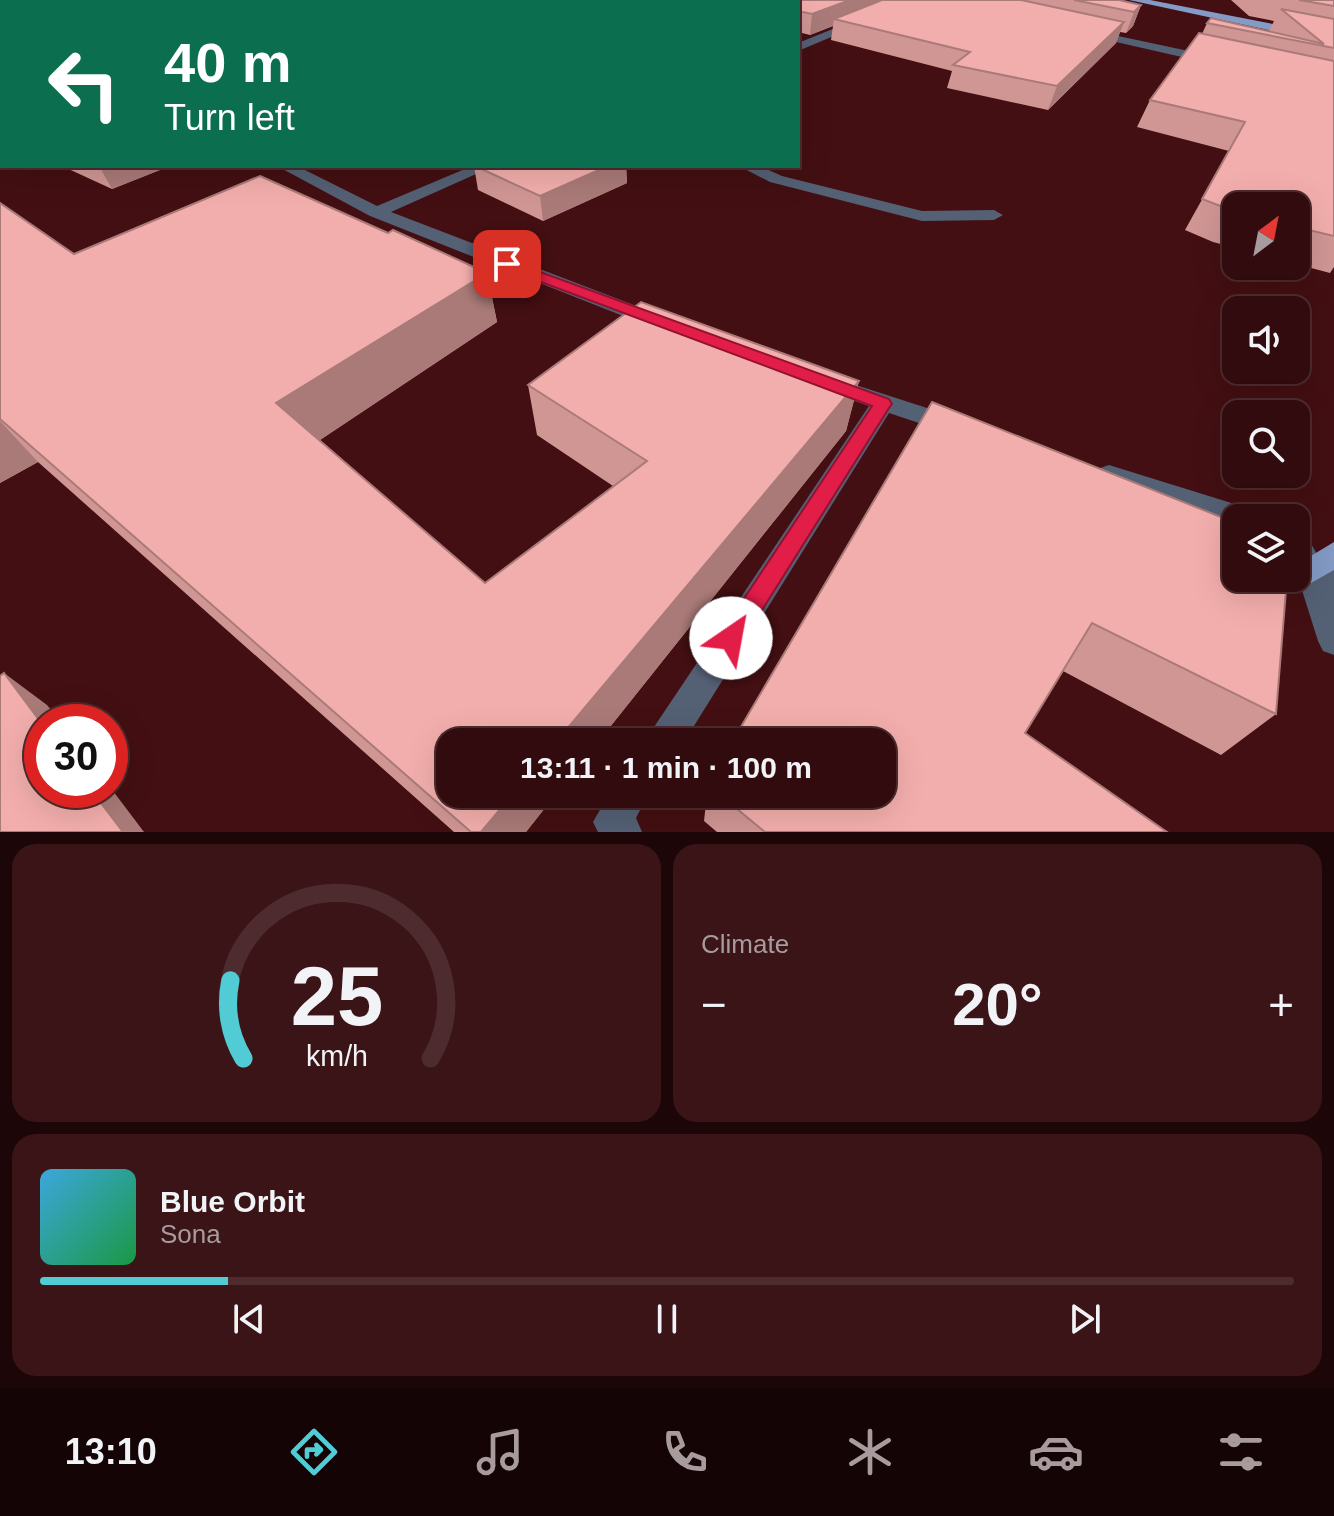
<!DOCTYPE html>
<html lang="en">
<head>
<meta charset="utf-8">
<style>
	:root { --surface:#320b0e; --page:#3a1417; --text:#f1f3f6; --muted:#a89b9e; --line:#4d2b2e; --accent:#51ccd4 }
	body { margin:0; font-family:Helvetica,sans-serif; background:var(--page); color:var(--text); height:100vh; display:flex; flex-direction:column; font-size:30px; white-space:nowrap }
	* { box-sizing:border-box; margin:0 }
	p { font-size:26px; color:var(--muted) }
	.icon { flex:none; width:44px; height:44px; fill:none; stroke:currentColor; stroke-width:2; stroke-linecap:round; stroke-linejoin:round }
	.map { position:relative; height:832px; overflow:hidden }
	.side { display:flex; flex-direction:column; gap:12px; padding:12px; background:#1c0608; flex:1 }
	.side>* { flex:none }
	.hud { position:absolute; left:0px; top:0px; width:800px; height:168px; box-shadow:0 8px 32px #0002,0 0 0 2px var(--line); background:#0b6e4f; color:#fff; overflow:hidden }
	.needle { width:52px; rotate:32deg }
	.fabs { position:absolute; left:1222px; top:192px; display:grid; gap:16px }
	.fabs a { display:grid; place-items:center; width:88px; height:88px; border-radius:16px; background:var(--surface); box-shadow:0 8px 32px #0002,0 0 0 2px var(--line); font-size:40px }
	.speed { position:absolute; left:24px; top:704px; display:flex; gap:16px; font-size:40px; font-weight:700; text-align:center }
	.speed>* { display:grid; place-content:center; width:104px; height:104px; border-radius:50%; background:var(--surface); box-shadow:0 8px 32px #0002,0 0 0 2px var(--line); line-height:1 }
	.speed .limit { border:12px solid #d22; background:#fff; color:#111 }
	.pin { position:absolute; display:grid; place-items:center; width:68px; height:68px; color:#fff; margin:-34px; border-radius:16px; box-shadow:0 4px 12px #0006 }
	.me { position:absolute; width:88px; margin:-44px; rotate:33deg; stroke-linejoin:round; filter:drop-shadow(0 0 6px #0008) }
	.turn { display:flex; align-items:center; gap:28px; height:168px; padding:0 32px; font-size:36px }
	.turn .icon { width:104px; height:104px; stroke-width:2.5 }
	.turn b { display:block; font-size:56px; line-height:68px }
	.big { font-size:60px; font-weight:700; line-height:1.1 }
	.side .tile { flex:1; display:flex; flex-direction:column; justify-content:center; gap:12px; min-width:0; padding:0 28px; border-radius:24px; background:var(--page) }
	.side .dial { align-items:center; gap:0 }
	.dial svg { height:208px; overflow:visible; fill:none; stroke:var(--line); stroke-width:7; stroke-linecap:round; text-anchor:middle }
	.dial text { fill:var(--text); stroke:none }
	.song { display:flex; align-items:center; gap:24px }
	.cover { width:96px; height:96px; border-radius:12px; background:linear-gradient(135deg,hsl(200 70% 55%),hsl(140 70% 35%)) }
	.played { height:8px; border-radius:4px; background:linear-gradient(90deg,var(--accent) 15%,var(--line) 15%) }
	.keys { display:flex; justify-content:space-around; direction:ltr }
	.heat { display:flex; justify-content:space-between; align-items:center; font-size:44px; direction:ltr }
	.side .tiles { flex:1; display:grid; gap:12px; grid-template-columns:1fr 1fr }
	.tile:last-child { grid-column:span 2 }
	.trip { position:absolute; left:436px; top:728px; width:460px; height:80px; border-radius:24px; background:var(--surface); box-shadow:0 8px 32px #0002,0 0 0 2px var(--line); font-weight:700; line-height:80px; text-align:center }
	.menu { display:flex; height:128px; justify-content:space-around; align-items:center; background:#140406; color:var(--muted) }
	.menu .icon { width:56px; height:56px }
	.menu .selected { color:var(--accent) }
	.menu b { font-size:36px; color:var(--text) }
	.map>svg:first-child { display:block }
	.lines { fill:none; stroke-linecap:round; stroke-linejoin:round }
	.minor { fill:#546074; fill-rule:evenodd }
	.major { fill:#839bc5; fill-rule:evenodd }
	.wall { fill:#d09694 }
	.shaded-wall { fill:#a97a78 }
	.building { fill:#f2aeac; stroke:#a97a78; stroke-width:2 }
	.route { fill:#e11d48; stroke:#92132f; stroke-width:2 }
</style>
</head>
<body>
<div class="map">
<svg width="1334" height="832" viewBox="0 0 1334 832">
	<rect width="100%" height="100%" fill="#430f12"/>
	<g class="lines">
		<!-- minor -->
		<g class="minor">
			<path d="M0,0H10L0,4Z"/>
			<path d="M905,0H919L798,51V43Z"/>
			<rect x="0" y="21" width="2" height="7"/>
			<path d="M1085,29L1217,57L1223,61L1217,65L1081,34L1079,32Z"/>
			<path d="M2,142V152L0,153V143Z"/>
			<path d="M277,166H297L377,206L472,166H494L391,212L665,317L668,322L658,328L651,327L370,216Z"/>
			<path d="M739,166H760L782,176L922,211L994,210L1003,215L994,220L922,221L770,182Z"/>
			<path d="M828,376L961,419L964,425L961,431L952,434L889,413L684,742H647L652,730L869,406L820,389L817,384L820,379Z"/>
			<path d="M1109,465L1254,510L1258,518H1236V526L1100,482L1096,475L1100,468Z"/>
			<path d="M1296,531L1306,535L1321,561L1334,564V655L1323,651L1318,641L1296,571Z"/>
			<path d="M609,794H648L636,818L642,832H598L593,822Z"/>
		</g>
		<!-- major -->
		<g class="major">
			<path d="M1129,0H1150L1334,36V44Z"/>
			<path d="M1334,542V570L1311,583L1301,580L1297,571L1301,562Z"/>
		</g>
	</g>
	<!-- wall -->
	<g class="wall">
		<path d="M528,0H1119L1141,5L1133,26L1126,33L1120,32L1116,43L1048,110L947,88L952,71L831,40L833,26L810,35L798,32V2H529Z"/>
		<path d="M1231,0H1334V267L1330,273L1296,264V206H1236V248L1213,242L1185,230L1229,151L1137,127L1150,100L1202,34L1207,23L1269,31L1274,21L1249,16Z"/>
		<path d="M62,166H170L112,189Z"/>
		<path d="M474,166H626L627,183L543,221L478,190Z"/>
		<path d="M0,203L74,254L388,233L487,273L497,322L320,440L485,583L613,486L537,435L528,385L859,381L846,431L598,742H450L556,794L526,832H454L38,462L0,483Z"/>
		<path d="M932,402L1276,714L1221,755L1063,671L1025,733L1167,832H717L704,821L707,794H882Z"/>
	</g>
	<!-- shaded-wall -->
	<g class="shaded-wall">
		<path d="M850,0H897L834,19L833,26L810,35L812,14Z"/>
		<path d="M1141,5L1133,26L1126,33L1134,12Z"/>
		<path d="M1124,22L1116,43L1048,110L1057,86Z"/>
		<path d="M99,166H170L112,189Z"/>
		<path d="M608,166H626L627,183L543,221L540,196Z"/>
		<path d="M487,273L497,322L302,452L276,403Z"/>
		<path d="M859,381L846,431L598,742H556Z"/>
		<path d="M0,421L38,462L0,483Z"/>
		<path d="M4,673L47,705L61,722H42V724Z"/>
		<path d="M110,787L144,832H123L91,790H110Z"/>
		<path d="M513,794H556L526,832H481Z"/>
	</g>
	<!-- building -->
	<g class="building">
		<path d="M538,0H744L738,2H530Z"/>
		<path d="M753,0H850L812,14L798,11V2H761Z"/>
		<path d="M882,0H1021L1124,22L1057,86L953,65L970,52L834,19Z"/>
		<path d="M1074,0H1119L1141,5L1134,12Z"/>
		<path d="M1299,0H1334V6Z"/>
		<path d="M1281,9L1334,19V48L1207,23L1211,18L1324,44Z"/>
		<path d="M1199,33L1334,61V236L1296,227V206H1236V212L1202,199L1245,122L1150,100Z"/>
		<path d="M475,166H608L540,196Z"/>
		<path d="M260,176L388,233L393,230L487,273L276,403L485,583L647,461L528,385L641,302L859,381L556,742H450V794H513L481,832H471L0,419V203L74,254Z"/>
		<path d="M932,402L1236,523V578H1287L1276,714L1092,623L1025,733L1167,832H765L719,794H882V742H732Z"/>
		<path d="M4,673L42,724V790H91L123,832H0V676Z"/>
	</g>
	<!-- route -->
	<path class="route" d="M507,260L889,399L892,404L889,408L740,645L731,649L723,645L719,638L723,630L872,406L501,267L499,264Z"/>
</svg>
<div class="fabs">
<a><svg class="needle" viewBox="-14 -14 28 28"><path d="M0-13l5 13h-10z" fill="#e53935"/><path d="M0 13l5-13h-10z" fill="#a89b9e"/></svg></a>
<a><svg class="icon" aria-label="sound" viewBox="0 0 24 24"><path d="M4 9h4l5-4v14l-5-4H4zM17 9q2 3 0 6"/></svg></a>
<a><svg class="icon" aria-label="search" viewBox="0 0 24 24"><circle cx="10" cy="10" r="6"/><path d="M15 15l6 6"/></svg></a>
<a><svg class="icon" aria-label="layers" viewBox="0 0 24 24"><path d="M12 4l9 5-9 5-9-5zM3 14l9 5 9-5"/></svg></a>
</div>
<div class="speed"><div class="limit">30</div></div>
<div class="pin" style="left:507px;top:264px;background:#d93025"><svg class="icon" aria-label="arrive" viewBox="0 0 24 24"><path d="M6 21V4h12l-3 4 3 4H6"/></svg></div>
<svg class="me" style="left:731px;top:638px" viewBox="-20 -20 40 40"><circle r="19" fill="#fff"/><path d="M0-13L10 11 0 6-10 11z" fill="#e11d48"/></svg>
<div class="trip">13:11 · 1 min · 100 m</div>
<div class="hud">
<div class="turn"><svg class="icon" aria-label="left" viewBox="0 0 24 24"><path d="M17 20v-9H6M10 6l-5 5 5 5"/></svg><div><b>40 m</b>Turn left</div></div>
</div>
</div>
<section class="side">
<div class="tiles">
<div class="tile dial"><svg viewBox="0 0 100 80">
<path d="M14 69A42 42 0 1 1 86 69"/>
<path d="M14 69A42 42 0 0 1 9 39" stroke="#51ccd4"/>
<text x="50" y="56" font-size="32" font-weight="700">25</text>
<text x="50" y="72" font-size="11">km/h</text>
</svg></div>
<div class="tile"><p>Climate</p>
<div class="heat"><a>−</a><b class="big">20°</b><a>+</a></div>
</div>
<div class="tile">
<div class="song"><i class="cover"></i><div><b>Blue Orbit</b><p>Sona</p></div></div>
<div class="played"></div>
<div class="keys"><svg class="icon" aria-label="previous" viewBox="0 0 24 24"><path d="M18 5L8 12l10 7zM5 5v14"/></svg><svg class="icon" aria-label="pause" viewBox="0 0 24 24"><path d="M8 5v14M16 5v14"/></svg><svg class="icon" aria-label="next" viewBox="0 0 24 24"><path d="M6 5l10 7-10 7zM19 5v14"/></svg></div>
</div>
</div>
</section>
<nav class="menu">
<b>13:10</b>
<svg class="icon selected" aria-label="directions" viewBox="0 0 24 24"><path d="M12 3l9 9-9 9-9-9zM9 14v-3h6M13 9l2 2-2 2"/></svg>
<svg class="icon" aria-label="music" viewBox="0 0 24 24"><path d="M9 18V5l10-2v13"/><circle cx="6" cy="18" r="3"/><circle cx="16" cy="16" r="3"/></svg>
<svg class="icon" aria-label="phone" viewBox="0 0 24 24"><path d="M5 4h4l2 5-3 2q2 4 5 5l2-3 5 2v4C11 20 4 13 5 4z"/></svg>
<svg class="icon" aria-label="climate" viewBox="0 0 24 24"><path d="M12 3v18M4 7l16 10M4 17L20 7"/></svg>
<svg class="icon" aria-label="car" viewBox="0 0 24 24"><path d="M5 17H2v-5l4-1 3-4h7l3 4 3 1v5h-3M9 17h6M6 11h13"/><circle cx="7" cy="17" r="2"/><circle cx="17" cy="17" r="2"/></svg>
<svg class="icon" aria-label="filters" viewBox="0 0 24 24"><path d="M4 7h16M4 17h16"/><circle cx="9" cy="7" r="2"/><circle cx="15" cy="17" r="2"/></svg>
</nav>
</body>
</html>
